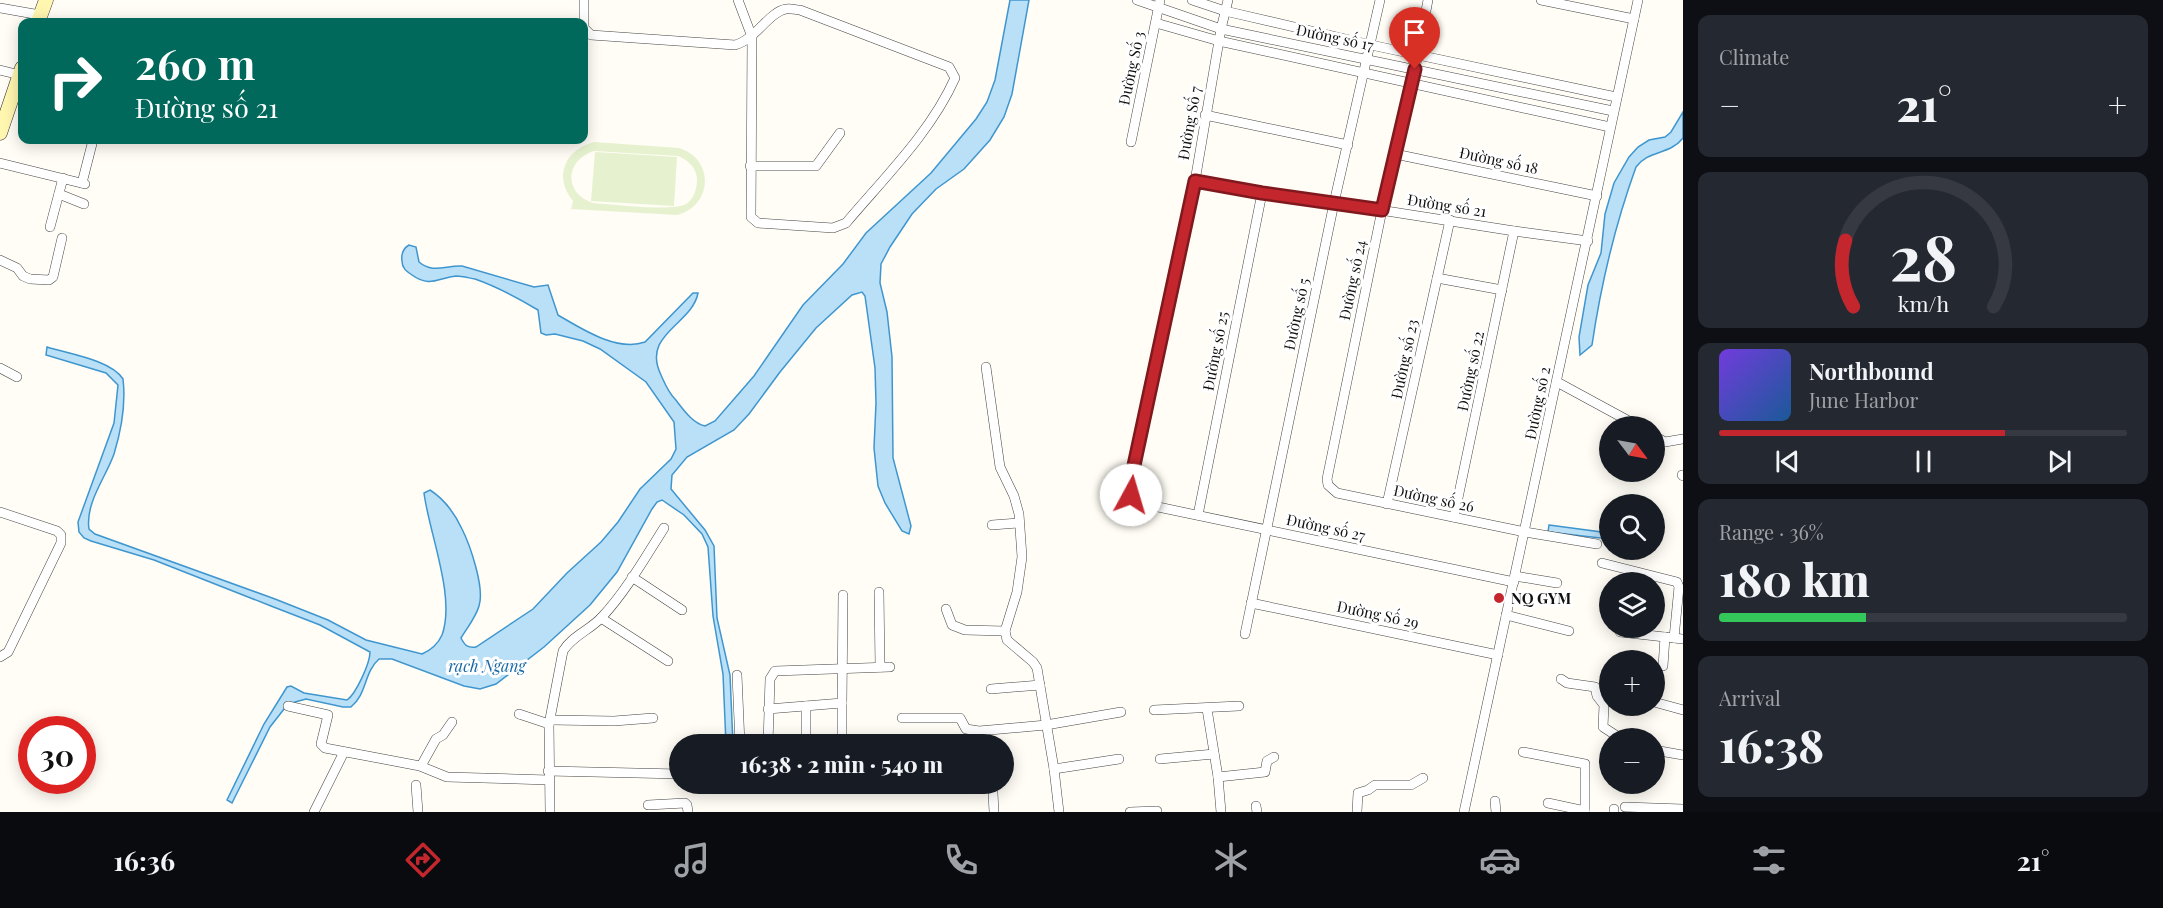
<!DOCTYPE html>
<html lang="en">
<head>
<meta charset="utf-8">
<style>
	:root { --surface:#171b24; --page:#242831; --text:#f1f3f6; --muted:#9ea1a6; --line:#363941; --accent:#c4262e }
	body { margin:0; font-family:"Playfair Display",serif; background:var(--page); color:var(--text); height:100vh; display:flex; flex-direction:column; font-size:22px; white-space:nowrap }
	* { box-sizing:border-box; margin:0 }
	p { font-size:20px; color:var(--muted) }
	.icon { flex:none; width:33px; height:33px; fill:none; stroke:currentColor; stroke-width:2; stroke-linecap:round; stroke-linejoin:round }
	.map { position:relative; flex:1; overflow:hidden }
	.side { display:flex; flex-direction:column; gap:15px; padding:15px; background:#0d0f14; width:480px }
	.side>* { flex:none }
	.banner { position:absolute; left:18px; top:18px; width:570px; height:126px; border-radius:12px; box-shadow:0 3px 15px #0003; background:#00695c; color:#fff; overflow:hidden }
	.needle { width:39px; rotate:122deg }
	.tools { position:absolute; left:1599px; top:416px; display:grid; gap:12px }
	.tools a { display:grid; place-items:center; width:66px; height:66px; border-radius:50%; background:var(--surface); box-shadow:0 3px 15px #0003; font-size:30px }
	.speed { position:absolute; left:18px; top:716px; display:flex; gap:12px; font-size:30px; font-weight:700; text-align:center }
	.speed>* { display:grid; place-content:center; width:78px; height:78px; border-radius:50%; background:var(--surface); box-shadow:0 3px 15px #0003; line-height:1 }
	.speed .limit { border:9px solid #d22; background:#fff; color:#111 }
	.pin { position:absolute; display:grid; place-items:center; width:51px; height:51px; color:#fff; margin:-62px -26px; border-radius:50% 50% 50% 0; rotate:-45deg; box-shadow:0 0 6px #0007 }
	.pin .icon { rotate:45deg }
	.me { position:absolute; width:66px; margin:-33px; rotate:6deg; stroke-linejoin:round; filter:drop-shadow(0 0 4px #0008) }
	.turn { display:flex; align-items:center; gap:21px; height:126px; padding:0 18px; font-size:27px }
	.turn .icon { width:78px; height:78px; stroke-width:2.5 }
	.turn b { display:block; font-size:42px; line-height:51px }
	.big { font-size:45px; font-weight:800; line-height:1.1 }
	.side .card { flex:1; display:flex; flex-direction:column; justify-content:center; gap:9px; min-width:0; padding:0 21px; border-radius:12px; background:var(--page) }
	.side .dial { align-items:center; gap:0 }
	.dial svg { height:156px; overflow:visible; fill:none; stroke:var(--line); stroke-width:7; stroke-linecap:round; text-anchor:middle }
	.dial text { fill:var(--text); stroke:none }
	.song { display:flex; align-items:center; gap:18px }
	.cover { width:72px; height:72px; border-radius:9px; background:linear-gradient(135deg,hsl(260 70% 55%),hsl(210 70% 35%)) }
	.played { height:6px; border-radius:3px; background:linear-gradient(90deg,var(--accent) 70%,var(--line) 70%) }
	.keys { display:flex; justify-content:space-around; direction:ltr }
	.heat { display:flex; justify-content:space-between; align-items:center; font-size:33px; direction:ltr }
	.charge { height:9px; border-radius:4px; background:linear-gradient(90deg,#34c759 36%,var(--line) 0) }
	.trip { position:absolute; left:669px; top:734px; width:345px; height:60px; border-radius:30px; background:var(--surface); box-shadow:0 3px 15px #0003; font-weight:800; line-height:60px; text-align:center }
	.tabs { display:flex; height:96px; justify-content:space-around; align-items:center; background:#090b0e; color:var(--muted) }
	.tabs .icon { width:42px; height:42px }
	.tabs .selected { color:var(--accent) }
	.tabs b { font-size:27px; color:var(--text) }
	main { display:flex; flex:1; min-height:0 }
	.map>svg:first-child { display:block }
	.pitch { fill:#e6f2cf; fill-rule:evenodd }
	.water { fill:#b9e0f7; stroke:#3f96cf; stroke-width:1.5 }
	.lines { fill:none; stroke-linecap:round; stroke-linejoin:round }
	.street-casing { stroke:#444; stroke-width:10 }
	.secondary-casing { stroke:#333; stroke-width:15 }
	.street { stroke:#fff; stroke-width:9 }
	.secondary { stroke:#fff6b0; stroke-width:14 }
	.route-casing { stroke:#7f191e; stroke-width:15 }
	.route { stroke:#c4262e; stroke-width:10 }
	.poi-dot { fill:#c4262e; stroke:#fff; stroke-width:2 }
	.labels { text-anchor:middle; dominant-baseline:central; stroke-width:6; stroke-linejoin:round; paint-order:stroke }
	.street-label { font-size:15px; fill:#111; stroke:#fff }
	.poi-label { font-size:15px; font-weight:bold; fill:#111; stroke:#fff; text-anchor:start }
	.water-label { font-size:16px; font-style:italic; fill:#1768a6; stroke:#fff }
</style>
</head>
<body>
<main>
<div class="map">
<svg width="1683" height="812" viewBox="0 0 1683 812">
	<rect width="100%" height="100%" fill="#fffdf5"/>
	<!-- pitch -->
	<g class="pitch">
		<path d="M594,142L679,148C715,159 713,206 677,215L571,209L573,201C553,176 565,150 594,142ZM594,151L678,156C688,160 697,168 697,180C697,189 694,199 686,204C673,212 610,204 593,203C563,193 565,160 594,151Z"/>
		<path d="M595,152L677,157L674,206L591,201Z"/>
	</g>
	<!-- water -->
	<g class="water">
		<path d="M1010,0H1029L1012,94L1004,117L990,140L964,169L936,189L912,214L890,247L881,264L880,283L887,312L892,357L893,458L911,526L909,534L902,531L885,503L878,486L874,448L876,403L875,368L865,296L862,292L852,295L816,328L780,372L749,414L734,430L687,457L672,475L671,489L705,530L714,546L717,618L730,675L733,744H726L723,674L713,616L708,547L702,534L684,515L662,500L657,502L652,509L617,572L590,605L544,647L496,684L480,689L464,686L392,659H379C364,672 367,694 351,707H343L306,699L288,704L270,727L232,803L227,800L264,724L287,687L291,686L304,693L347,700C356,694 370,663 370,652L320,625L271,606L154,560L91,541L84,538L79,532L78,522L114,423L118,385L106,373L46,355L47,347C69,354 111,360 123,379C126,404 121,431 114,454C106,477 85,503 89,529L95,534L275,599L328,620L366,640L422,654C431,650 438,644 442,635C456,597 429,533 424,493L430,490C444,499 455,514 462,529C470,545 485,588 479,606C476,617 467,628 461,638C465,646 468,648 476,647L533,609L567,573L601,542L618,522L640,489L671,459L676,449L674,422L646,382L600,349L583,341L555,334L546,335L541,333L538,310C518,298 498,287 475,279C469,278 462,276 456,276C438,278 430,288 412,275C406,271 402,268 402,261C401,254 404,248 409,245L416,247L419,262C433,274 446,265 462,266L534,287L548,285L558,315C582,329 617,352 645,342L693,293H698C692,325 641,334 661,375C665,384 668,392 675,399C683,409 692,423 705,426L715,421L754,376L803,305L843,264L866,233L931,173L976,119L987,102L995,80Z"/>
		<path d="M1683,112V138C1670,155 1648,150 1636,167C1615,225 1601,284 1592,345L1580,355L1579,337L1588,285L1601,253L1605,214L1614,183L1629,157L1638,147L1649,140L1665,137L1671,132Z"/>
		<path d="M1549,525L1609,533V539L1548,532Z"/>
	</g>
	<g class="lines">
		<!-- street casing -->
		<g class="street-casing">
			<g id="street">
				<path d="M584,0V28L591,35L735,45C756,39 769,12 786,9C790,8 796,10 800,10L949,67L955,78C931,132 884,178 846,223L833,228L758,223L751,217L752,37L738,0"/>
				<path d="M1137,0L1221,29L1613,111"/>
				<path d="M1192,0L1225,11L1371,45L1616,97"/>
				<path d="M1228,0L1221,29L1195,181L1133,470L1131,494L1139,502L1144,504L1514,582"/>
				<path d="M1428,0L1415,69L1382,210L1327,479L1328,485L1337,493L1525,532L1597,544"/>
				<path d="M1541,0L1634,19"/>
				<path d="M0,8L40,15"/>
				<path d="M1156,23L1219,41L1610,127"/>
				<path d="M0,70L20,75"/>
				<path d="M1205,115L1348,145"/>
				<path d="M1131,142L1160,0"/>
				<path d="M1395,154L1597,196"/>
				<path d="M0,163L85,184"/>
				<path d="M750,166H816L840,133"/>
				<path d="M1195,181L1514,231L1588,241"/>
				<path d="M82,183L93,140"/>
				<path d="M59,194L84,204"/>
				<path d="M50,227L63,178"/>
				<path d="M0,260L17,268L23,276L30,279L49,280L53,277L62,238"/>
				<path d="M1437,278L1502,290"/>
				<path d="M986,367L1000,467L1014,496L1019,514L1022,557L1017,592L1005,631L1007,640L1033,662L1037,668L1054,769L1059,812"/>
				<path d="M0,368L17,377"/>
				<path d="M1557,382L1638,426"/>
				<path d="M1654,436L1665,442L1683,439"/>
				<path d="M1682,475L1683,476"/>
				<path d="M1387,504L1450,220"/>
				<path d="M0,512L57,531L61,535V543L11,646L8,652L0,657"/>
				<path d="M1198,515L1262,193"/>
				<path d="M1454,517L1514,231"/>
				<path d="M992,525L1019,523"/>
				<path d="M1602,563L1677,582L1679,587L1674,638"/>
				<path d="M1515,576L1557,583"/>
				<path d="M632,577L682,610"/>
				<path d="M879,592L880,667"/>
				<path d="M1251,603L1498,655"/>
				<path d="M946,609L952,625L965,630L1005,631"/>
				<path d="M1506,615L1569,631"/>
				<path d="M601,618L668,661"/>
				<path d="M1620,632L1683,639"/>
				<path d="M1245,634L1334,203L1380,0"/>
				<path d="M1663,666L1665,637"/>
				<path d="M737,675L740,744"/>
				<path d="M1561,679L1567,683L1595,687L1597,696L1604,705L1603,727L1620,738"/>
				<path d="M991,689L1040,685"/>
				<path d="M1654,702L1683,710"/>
				<path d="M842,703V744"/>
				<path d="M288,706L328,715L321,744L325,748L420,766L447,777L549,780"/>
				<path d="M768,709L842,703L843,595"/>
				<path d="M1207,709L1218,777L1221,812"/>
				<path d="M1154,710L1239,706"/>
				<path d="M519,714L549,724"/>
				<path d="M902,718H960L966,729L979,731L1046,725L1121,712"/>
				<path d="M551,720L614,721L653,718"/>
				<path d="M768,744L770,679L775,671L890,667"/>
				<path d="M806,744V706"/>
				<path d="M1654,750L1683,755"/>
				<path d="M1523,752L1585,764V812"/>
				<path d="M1160,759L1214,754"/>
				<path d="M421,766L436,739L443,735L452,722"/>
				<path d="M1054,769L1119,759"/>
				<path d="M548,771L680,774"/>
				<path d="M1218,777L1265,772L1267,761L1274,757"/>
				<path d="M416,785L418,812"/>
				<path d="M993,793L994,812"/>
				<path d="M1495,801L1496,812"/>
				<path d="M1548,803L1585,811"/>
				<path d="M648,805L685,803L687,805L688,812"/>
				<path d="M1256,806L1257,812"/>
				<path d="M1625,807L1683,809"/>
				<path d="M314,812L344,752"/>
				<path d="M550,812L549,724L563,651C572,636 590,630 602,617C626,591 645,558 664,528"/>
				<path d="M1130,812L1157,811"/>
				<path d="M1357,812L1358,793L1368,790L1375,785H1411L1423,778"/>
				<path d="M1464,812L1638,0"/>
				<path d="M1614,812V809"/>
			</g>
		</g>
		<!-- secondary casing -->
		<g class="secondary-casing">
			<g id="secondary">
				<path d="M38,22L46,0"/>
				<path d="M0,133L22,68"/>
			</g>
		</g>
		<!-- street -->
		<use href="#street" class="street"/>
		<!-- secondary -->
		<use href="#secondary" class="secondary"/>
	</g>
	<g class="lines">
		<!-- route casing -->
		<g class="route-casing">
			<path id="route" d="M1131,495L1133,470L1195,181L1262,193L1382,210L1415,69"/>
		</g>
		<!-- route -->
		<use href="#route" class="route"/>
	</g>
	<!-- markers -->
	<circle class="poi-dot" cx="1499" cy="598" r="6"/>
	<g class="labels">
		<!-- street labels -->
		<g class="street-label">
			<text transform="translate(1335 37) rotate(12)">Đường số 17</text>
			<text transform="translate(1131 68) rotate(-78)">Đường Số 3</text>
			<text transform="translate(1189 123) rotate(-80)">Đường Số 7</text>
			<text transform="translate(1499 160) rotate(12)">Đường số 18</text>
			<text transform="translate(1447 205) rotate(9)">Đường số 21</text>
			<text transform="translate(1352 280) rotate(-78)">Đường số 24</text>
			<text transform="translate(1296 314) rotate(-78)">Đường số 5</text>
			<text transform="translate(1215 351) rotate(-79)">Đường số 25</text>
			<text transform="translate(1404 359) rotate(-78)">Đường số 23</text>
			<text transform="translate(1470 371) rotate(-78)">Đường số 22</text>
			<text transform="translate(1537 403) rotate(-78)">Đường số 2</text>
			<text transform="translate(1434 498) rotate(12)">Đường số 26</text>
			<text transform="translate(1326 527) rotate(12)">Đường số 27</text>
			<text transform="translate(1378 614) rotate(12)">Đường Số 29</text>
		</g>
		<!-- poi labels -->
		<g class="poi-label">
			<text x="1511" y="598">NQ GYM</text>
		</g>
		<!-- water labels -->
		<g class="water-label">
			<text x="487" y="665">rạch Ngang</text>
		</g>
	</g>
</svg>
<div class="tools">
<a><svg class="needle" viewBox="-14 -14 28 28"><path d="M0-13l5 13h-10z" fill="#e53935"/><path d="M0 13l5-13h-10z" fill="#9ea1a6"/></svg></a>
<a><svg class="icon" aria-label="search" viewBox="0 0 24 24"><circle cx="10" cy="10" r="6"/><path d="M15 15l6 6"/></svg></a>
<a><svg class="icon" aria-label="layers" viewBox="0 0 24 24"><path d="M12 4l9 5-9 5-9-5zM3 14l9 5 9-5"/></svg></a>
<a>+</a>
<a>−</a>
</div>
<div class="speed"><div class="limit">30</div></div>
<div class="pin" style="left:1415px;top:69px;background:#d93025"><svg class="icon" aria-label="arrive" viewBox="0 0 24 24"><path d="M6 21V4h12l-3 4 3 4H6"/></svg></div>
<svg class="me" style="left:1131px;top:495px" viewBox="-20 -20 40 40"><circle r="19" fill="#fff"/><path d="M0-13L10 11 0 6-10 11z" fill="#c4262e"/></svg>
<div class="trip">16:38 · 2 min · 540 m</div>
<div class="banner">
<div class="turn"><svg class="icon" aria-label="right" viewBox="0 0 24 24"><path d="M7 20v-9h11M14 6l5 5-5 5"/></svg><div><b>260 m</b>Đường số 21</div></div>
</div>
</div>
<section class="side">
<div class="card"><p>Climate</p>
<div class="heat"><a>−</a><b class="big">21°</b><a>+</a></div>
</div>
<div class="card dial"><svg viewBox="0 0 100 80">
<path d="M14 69A42 42 0 1 1 86 69"/>
<path d="M14 69A42 42 0 0 1 10 35" stroke="#c4262e"/>
<text x="50" y="56" font-size="32" font-weight="700">28</text>
<text x="50" y="72" font-size="11">km/h</text>
</svg></div>
<div class="card">
<div class="song"><i class="cover"></i><div><b>Northbound</b><p>June Harbor</p></div></div>
<div class="played"></div>
<div class="keys"><svg class="icon" aria-label="previous" viewBox="0 0 24 24"><path d="M18 5L8 12l10 7zM5 5v14"/></svg><svg class="icon" aria-label="pause" viewBox="0 0 24 24"><path d="M8 5v14M16 5v14"/></svg><svg class="icon" aria-label="next" viewBox="0 0 24 24"><path d="M6 5l10 7-10 7zM19 5v14"/></svg></div>
</div>
<div class="card"><p>Range · 36%</p><b class="big">180 km</b><div class="charge"></div></div>
<div class="card"><p>Arrival</p><b class="big">16:38</b></div>
</section>
</main>
<nav class="tabs">
<b>16:36</b>
<svg class="icon selected" aria-label="directions" viewBox="0 0 24 24"><path d="M12 3l9 9-9 9-9-9zM9 14v-3h6M13 9l2 2-2 2"/></svg>
<svg class="icon" aria-label="music" viewBox="0 0 24 24"><path d="M9 18V5l10-2v13"/><circle cx="6" cy="18" r="3"/><circle cx="16" cy="16" r="3"/></svg>
<svg class="icon" aria-label="phone" viewBox="0 0 24 24"><path d="M5 4h4l2 5-3 2q2 4 5 5l2-3 5 2v4C11 20 4 13 5 4z"/></svg>
<svg class="icon" aria-label="climate" viewBox="0 0 24 24"><path d="M12 3v18M4 7l16 10M4 17L20 7"/></svg>
<svg class="icon" aria-label="car" viewBox="0 0 24 24"><path d="M5 17H2v-5l4-1 3-4h7l3 4 3 1v5h-3M9 17h6M6 11h13"/><circle cx="7" cy="17" r="2"/><circle cx="17" cy="17" r="2"/></svg>
<svg class="icon" aria-label="filters" viewBox="0 0 24 24"><path d="M4 7h16M4 17h16"/><circle cx="9" cy="7" r="2"/><circle cx="15" cy="17" r="2"/></svg>
<b>21°</b>
</nav>
</body>
</html>
